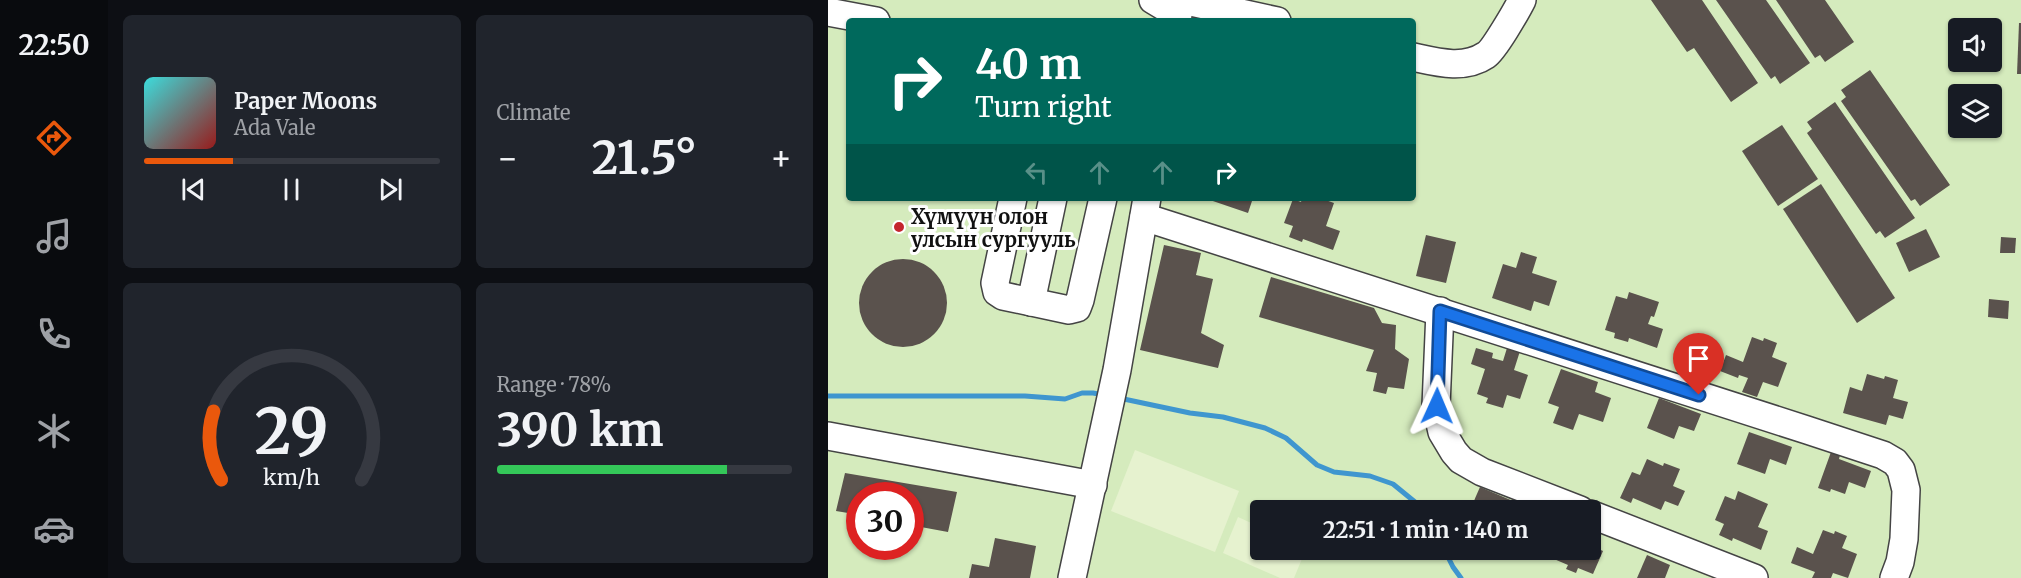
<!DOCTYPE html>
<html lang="en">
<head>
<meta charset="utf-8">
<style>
	:root { --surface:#171b24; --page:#20242c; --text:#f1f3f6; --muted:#9ea1a6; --line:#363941; --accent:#ea580c }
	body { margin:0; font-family:Merriweather,serif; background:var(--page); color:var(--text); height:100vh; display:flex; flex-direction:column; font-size:22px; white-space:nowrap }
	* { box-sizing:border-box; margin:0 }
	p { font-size:20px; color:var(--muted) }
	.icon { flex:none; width:33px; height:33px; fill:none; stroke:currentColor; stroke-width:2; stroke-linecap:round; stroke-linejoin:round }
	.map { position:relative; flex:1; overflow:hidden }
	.side { display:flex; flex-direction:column; gap:15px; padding:15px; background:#0d0f14; width:720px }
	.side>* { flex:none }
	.top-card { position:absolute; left:18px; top:18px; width:570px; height:183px; border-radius:6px; box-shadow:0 2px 4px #0004; background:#00695c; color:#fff; overflow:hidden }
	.tools { position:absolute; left:1120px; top:18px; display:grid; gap:12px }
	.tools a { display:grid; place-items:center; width:54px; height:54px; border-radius:6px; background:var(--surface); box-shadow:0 2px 4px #0004; font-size:30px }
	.speed { position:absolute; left:18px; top:482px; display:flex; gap:12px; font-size:30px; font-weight:700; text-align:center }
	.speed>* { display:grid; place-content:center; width:78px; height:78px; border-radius:50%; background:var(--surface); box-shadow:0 2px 4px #0004; line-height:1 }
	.speed .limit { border:9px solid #d22; background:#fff; color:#111 }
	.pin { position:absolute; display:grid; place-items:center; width:51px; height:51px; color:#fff; margin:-62px -26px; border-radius:50% 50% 50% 0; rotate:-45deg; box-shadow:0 0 6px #0007 }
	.pin .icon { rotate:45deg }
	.me { position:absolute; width:66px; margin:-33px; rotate:1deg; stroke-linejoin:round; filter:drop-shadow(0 0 4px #0008) }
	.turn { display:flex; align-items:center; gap:21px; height:126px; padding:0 30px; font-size:27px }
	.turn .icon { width:78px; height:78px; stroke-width:2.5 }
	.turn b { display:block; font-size:42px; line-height:51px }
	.lanes { display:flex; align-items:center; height:57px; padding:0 30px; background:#0003; justify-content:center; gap:30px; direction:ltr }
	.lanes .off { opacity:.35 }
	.big { font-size:45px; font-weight:700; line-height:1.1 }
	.side .card { flex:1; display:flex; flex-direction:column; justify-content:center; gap:9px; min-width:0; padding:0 21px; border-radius:9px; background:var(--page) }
	.side .dial { align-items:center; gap:0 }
	.dial svg { height:156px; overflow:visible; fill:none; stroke:var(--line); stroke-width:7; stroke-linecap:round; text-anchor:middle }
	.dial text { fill:var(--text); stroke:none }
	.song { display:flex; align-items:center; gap:18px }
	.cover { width:72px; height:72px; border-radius:9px; background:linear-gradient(135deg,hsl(180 70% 55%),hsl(0 70% 35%)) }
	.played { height:6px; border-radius:3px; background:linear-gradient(90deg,var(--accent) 30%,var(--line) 30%) }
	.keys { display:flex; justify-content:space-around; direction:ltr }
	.heat { display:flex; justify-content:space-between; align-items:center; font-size:33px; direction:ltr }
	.charge { height:9px; border-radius:4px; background:linear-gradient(90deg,#34c759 78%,var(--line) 0) }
	.side .tiles { flex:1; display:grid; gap:15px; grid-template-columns:repeat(2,1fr) }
	.trip { position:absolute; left:422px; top:500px; width:351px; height:60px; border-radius:6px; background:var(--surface); box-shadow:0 2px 4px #0004; font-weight:700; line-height:60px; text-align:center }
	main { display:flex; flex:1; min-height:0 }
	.menu { display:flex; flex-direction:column; width:108px; justify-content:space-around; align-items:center; background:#090b0e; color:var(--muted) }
	.menu .icon { width:42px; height:42px }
	.menu .selected { color:var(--accent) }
	.menu b { font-size:27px; color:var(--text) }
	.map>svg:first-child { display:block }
	.green { fill:#d5ebbd; fill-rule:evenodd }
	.pitch { fill:#e6f2cf }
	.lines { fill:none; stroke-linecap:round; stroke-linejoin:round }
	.stream { stroke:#3f96cf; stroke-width:5 }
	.building { fill:#5a524d }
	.minor-casing { stroke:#444; stroke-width:30 }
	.minor { stroke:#fff; stroke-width:27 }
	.route-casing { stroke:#114b97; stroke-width:15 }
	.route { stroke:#1a73e8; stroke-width:10 }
	.poi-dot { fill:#c4262e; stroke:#fff; stroke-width:2 }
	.labels { text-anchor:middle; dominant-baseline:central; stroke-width:6; stroke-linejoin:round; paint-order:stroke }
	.poi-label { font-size:20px; font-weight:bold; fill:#111; stroke:#fff; text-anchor:start }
</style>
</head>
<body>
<main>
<nav class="menu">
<b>22:50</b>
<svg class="icon selected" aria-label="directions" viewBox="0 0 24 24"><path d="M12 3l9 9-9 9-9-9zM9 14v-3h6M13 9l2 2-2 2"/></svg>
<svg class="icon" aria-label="music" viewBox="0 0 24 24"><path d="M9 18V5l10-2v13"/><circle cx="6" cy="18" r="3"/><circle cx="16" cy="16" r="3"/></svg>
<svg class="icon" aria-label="phone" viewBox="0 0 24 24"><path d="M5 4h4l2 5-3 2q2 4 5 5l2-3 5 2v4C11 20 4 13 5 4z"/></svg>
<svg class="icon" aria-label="climate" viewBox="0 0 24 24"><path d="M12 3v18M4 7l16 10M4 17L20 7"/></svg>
<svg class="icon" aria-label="car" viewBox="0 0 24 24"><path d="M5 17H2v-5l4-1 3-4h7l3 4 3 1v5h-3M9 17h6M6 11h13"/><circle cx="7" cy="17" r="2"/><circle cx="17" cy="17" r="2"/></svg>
</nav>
<section class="side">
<div class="tiles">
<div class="card">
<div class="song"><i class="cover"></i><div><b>Paper Moons</b><p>Ada Vale</p></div></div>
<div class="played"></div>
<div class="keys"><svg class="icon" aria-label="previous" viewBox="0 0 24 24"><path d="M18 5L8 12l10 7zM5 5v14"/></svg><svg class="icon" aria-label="pause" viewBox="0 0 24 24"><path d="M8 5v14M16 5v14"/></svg><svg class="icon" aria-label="next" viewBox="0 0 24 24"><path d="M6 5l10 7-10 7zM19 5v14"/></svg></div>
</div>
<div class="card"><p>Climate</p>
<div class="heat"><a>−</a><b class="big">21.5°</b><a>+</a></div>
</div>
<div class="card dial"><svg viewBox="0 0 100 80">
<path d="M14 69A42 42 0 1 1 86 69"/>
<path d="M14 69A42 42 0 0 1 10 34" stroke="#ea580c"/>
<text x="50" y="56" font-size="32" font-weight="700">29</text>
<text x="50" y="72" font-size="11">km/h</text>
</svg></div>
<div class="card"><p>Range · 78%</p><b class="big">390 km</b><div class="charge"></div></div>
</div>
</section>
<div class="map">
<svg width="1193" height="578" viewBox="0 0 1193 578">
	<rect width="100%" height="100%" fill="#fffdf5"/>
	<!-- green -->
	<path class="green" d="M0,0H1193V578H0ZM21,21H585V198H21ZM1131,28H1164V62H1131ZM1131,94H1164V128H1131ZM32,495H82V546H32ZM432,510H762V549H432Z"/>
	<!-- pitch -->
	<g class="pitch">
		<path d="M307,450L411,491L387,552L283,511Z"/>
		<path d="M410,517L432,527V549H478L466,578H452L395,553Z"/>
	</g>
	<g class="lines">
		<!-- stream -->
		<g class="stream">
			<path d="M0,396H197L237,399L254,393H265L276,395"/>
			<path d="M291,398L362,413L395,417L437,428L458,438L489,465L506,472L542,476L565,484L587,502L593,510"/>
			<path d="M616,549L625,567L633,578"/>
		</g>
	</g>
	<!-- building -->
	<g class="building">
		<path d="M823,0H874L930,83L903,102L866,48L859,52Z"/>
		<path d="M888,0H938L982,63L952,84L947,76L943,79Z"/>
		<path d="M948,0H997L1026,42L997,62L992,55L987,58Z"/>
		<path d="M1191,23H1193V74H1189Z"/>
		<path d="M1042,70L1122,185L1092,206L1087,199L1083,201L1013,101L1018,97L1013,90Z"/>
		<path d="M1007,102L1087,218L1057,238L1052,231L1048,234L979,133L984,129L979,122Z"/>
		<path d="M954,125L990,179L950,206L914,151Z"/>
		<path d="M993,184L1067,298L1029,323L955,209Z"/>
		<path d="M376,198H425L420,213Z"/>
		<path d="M474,198H492L506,203L498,226L512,231L505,250L475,239L474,242L461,237L465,226L456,223L465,199L473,202Z"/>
		<path d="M1098,229L1112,257L1081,272L1068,243Z"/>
		<path d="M598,235L628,242L618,283L588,276Z"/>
		<path d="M1173,237L1188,238L1187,253H1172Z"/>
		<path d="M336,245L373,253L368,275L385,279L373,333L396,345L390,368L312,350Z"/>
		<path d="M693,252L709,257L704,273L729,281L721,306L706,301L703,311L664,298L675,264L688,268Z"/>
		<circle cx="75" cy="303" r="44"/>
		<path d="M443,277L546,308L554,323L568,325L567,349L581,359L576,389L560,387L558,394L545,391L549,373L538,371L546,350L431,317Z"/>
		<path d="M801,292L831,302L826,317L823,316L820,324L835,329L829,348L801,338L800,342L786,338L787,333L777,330L788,296L799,299Z"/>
		<path d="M1161,299L1181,301L1180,319L1160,317Z"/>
		<path d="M924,337L935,341L936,338L949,343L944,357L959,363L950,387L935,382L929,397L914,392L920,378L911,375L910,378L892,371L898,355L915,362Z"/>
		<path d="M648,348L665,353L664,358L675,361L679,348L692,351L686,370L700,375L692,399L679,395L675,408L658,403L660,398L649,394L657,369L643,364Z"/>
		<path d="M733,369L770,382L767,392L783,398L775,422L751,414L745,430L725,423L731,407L720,403Z"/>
		<path d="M1039,374L1056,379L1057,376L1070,380L1065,398L1080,402L1075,419L1061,415L1058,425L1015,413L1022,387L1034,391Z"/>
		<path d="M831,398L873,414L866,431L851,426L846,439L819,428Z"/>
		<path d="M921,432L964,447L958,465L942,459L937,474L909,464Z"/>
		<path d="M1003,452L1012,455L1011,459L1043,471L1037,488L1021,482L1017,494L1003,489L1002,492L990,488Z"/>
		<path d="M819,459L835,466L836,463L852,469L845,486L857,491L850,506L837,501L833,510L805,498L803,503L792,498L804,472L812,475Z"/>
		<path d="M17,473L129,492L120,532L82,525V495H32V515L8,511Z"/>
		<path d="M652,487L692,504L689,510H642Z"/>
		<path d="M910,491L940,504L930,527L940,531L933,550L905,538L904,541L891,535L896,524L887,520L897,496L907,500Z"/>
		<path d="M995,530L1006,534L1007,531L1019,536L1014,548L1029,554L1020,578L1005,573L1003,578H984L987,572L963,563L969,547L985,554Z"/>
		<path d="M762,531L767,534L762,545L775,551L765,574L750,568L748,573L738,569L740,565L726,559L730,549H762Z"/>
		<path d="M167,538L208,546L202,578H141L144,564L161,567Z"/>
		<path d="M819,555L842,565L837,578H809Z"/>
	</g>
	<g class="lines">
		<!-- minor casing -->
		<g class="minor-casing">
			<g id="minor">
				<path d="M325,0L350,15"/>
				<path d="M354,0L449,21"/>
				<path d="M0,12L48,21"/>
				<path d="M585,57C608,62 636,70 658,55C666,50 689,10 694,0"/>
				<path d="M185,198L167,283L169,292L175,296L241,310L249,308L252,300L275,198"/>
				<path d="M316,217L979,430L1055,455L1067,462L1073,470L1078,490L1076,539L1072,562L1066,578"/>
				<path d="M203,302L225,198"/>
				<path d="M612,311L608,406L614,432L626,452L633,460L654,472L752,510"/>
				<path d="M0,436L265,485"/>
				<path d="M762,514L926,578"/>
				<path d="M244,578L289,370L319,198"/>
			</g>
		</g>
		<!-- minor -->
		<use href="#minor" class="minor"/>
	</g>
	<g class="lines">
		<!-- route casing -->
		<g class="route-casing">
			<path id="route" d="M609,406L612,311L871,395"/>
		</g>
		<!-- route -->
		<use href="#route" class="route"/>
	</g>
	<!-- markers -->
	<circle class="poi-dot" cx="71" cy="227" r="6"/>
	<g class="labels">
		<!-- poi labels -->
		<g class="poi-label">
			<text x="83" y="216">Хүмүүн олон<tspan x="83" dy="23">улсын сургууль</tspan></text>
		</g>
	</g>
</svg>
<div class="tools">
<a><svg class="icon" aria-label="sound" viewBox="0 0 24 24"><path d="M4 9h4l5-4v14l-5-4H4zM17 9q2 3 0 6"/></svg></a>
<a><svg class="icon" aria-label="layers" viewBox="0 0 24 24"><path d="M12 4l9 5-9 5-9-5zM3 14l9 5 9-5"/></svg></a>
</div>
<div class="speed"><div class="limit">30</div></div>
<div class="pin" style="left:871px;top:395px;background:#d93025"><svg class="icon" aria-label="arrive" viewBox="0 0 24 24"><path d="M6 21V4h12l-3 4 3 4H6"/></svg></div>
<svg class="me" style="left:609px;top:406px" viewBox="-20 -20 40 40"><path d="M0-17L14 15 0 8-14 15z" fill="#1a73e8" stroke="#fff" stroke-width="4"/></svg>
<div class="trip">22:51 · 1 min · 140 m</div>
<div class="top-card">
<div class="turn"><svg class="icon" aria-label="right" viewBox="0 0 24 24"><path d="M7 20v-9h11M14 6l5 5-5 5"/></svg><div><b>40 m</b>Turn right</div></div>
<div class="lanes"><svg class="icon off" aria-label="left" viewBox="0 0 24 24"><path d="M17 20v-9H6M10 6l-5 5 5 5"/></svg><svg class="icon off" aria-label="ahead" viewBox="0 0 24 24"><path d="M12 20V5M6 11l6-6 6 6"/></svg><svg class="icon off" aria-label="ahead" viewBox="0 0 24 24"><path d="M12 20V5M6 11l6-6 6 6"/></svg><svg class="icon" aria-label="right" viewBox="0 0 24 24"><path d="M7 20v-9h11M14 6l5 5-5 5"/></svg></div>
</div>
</div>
</main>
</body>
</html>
